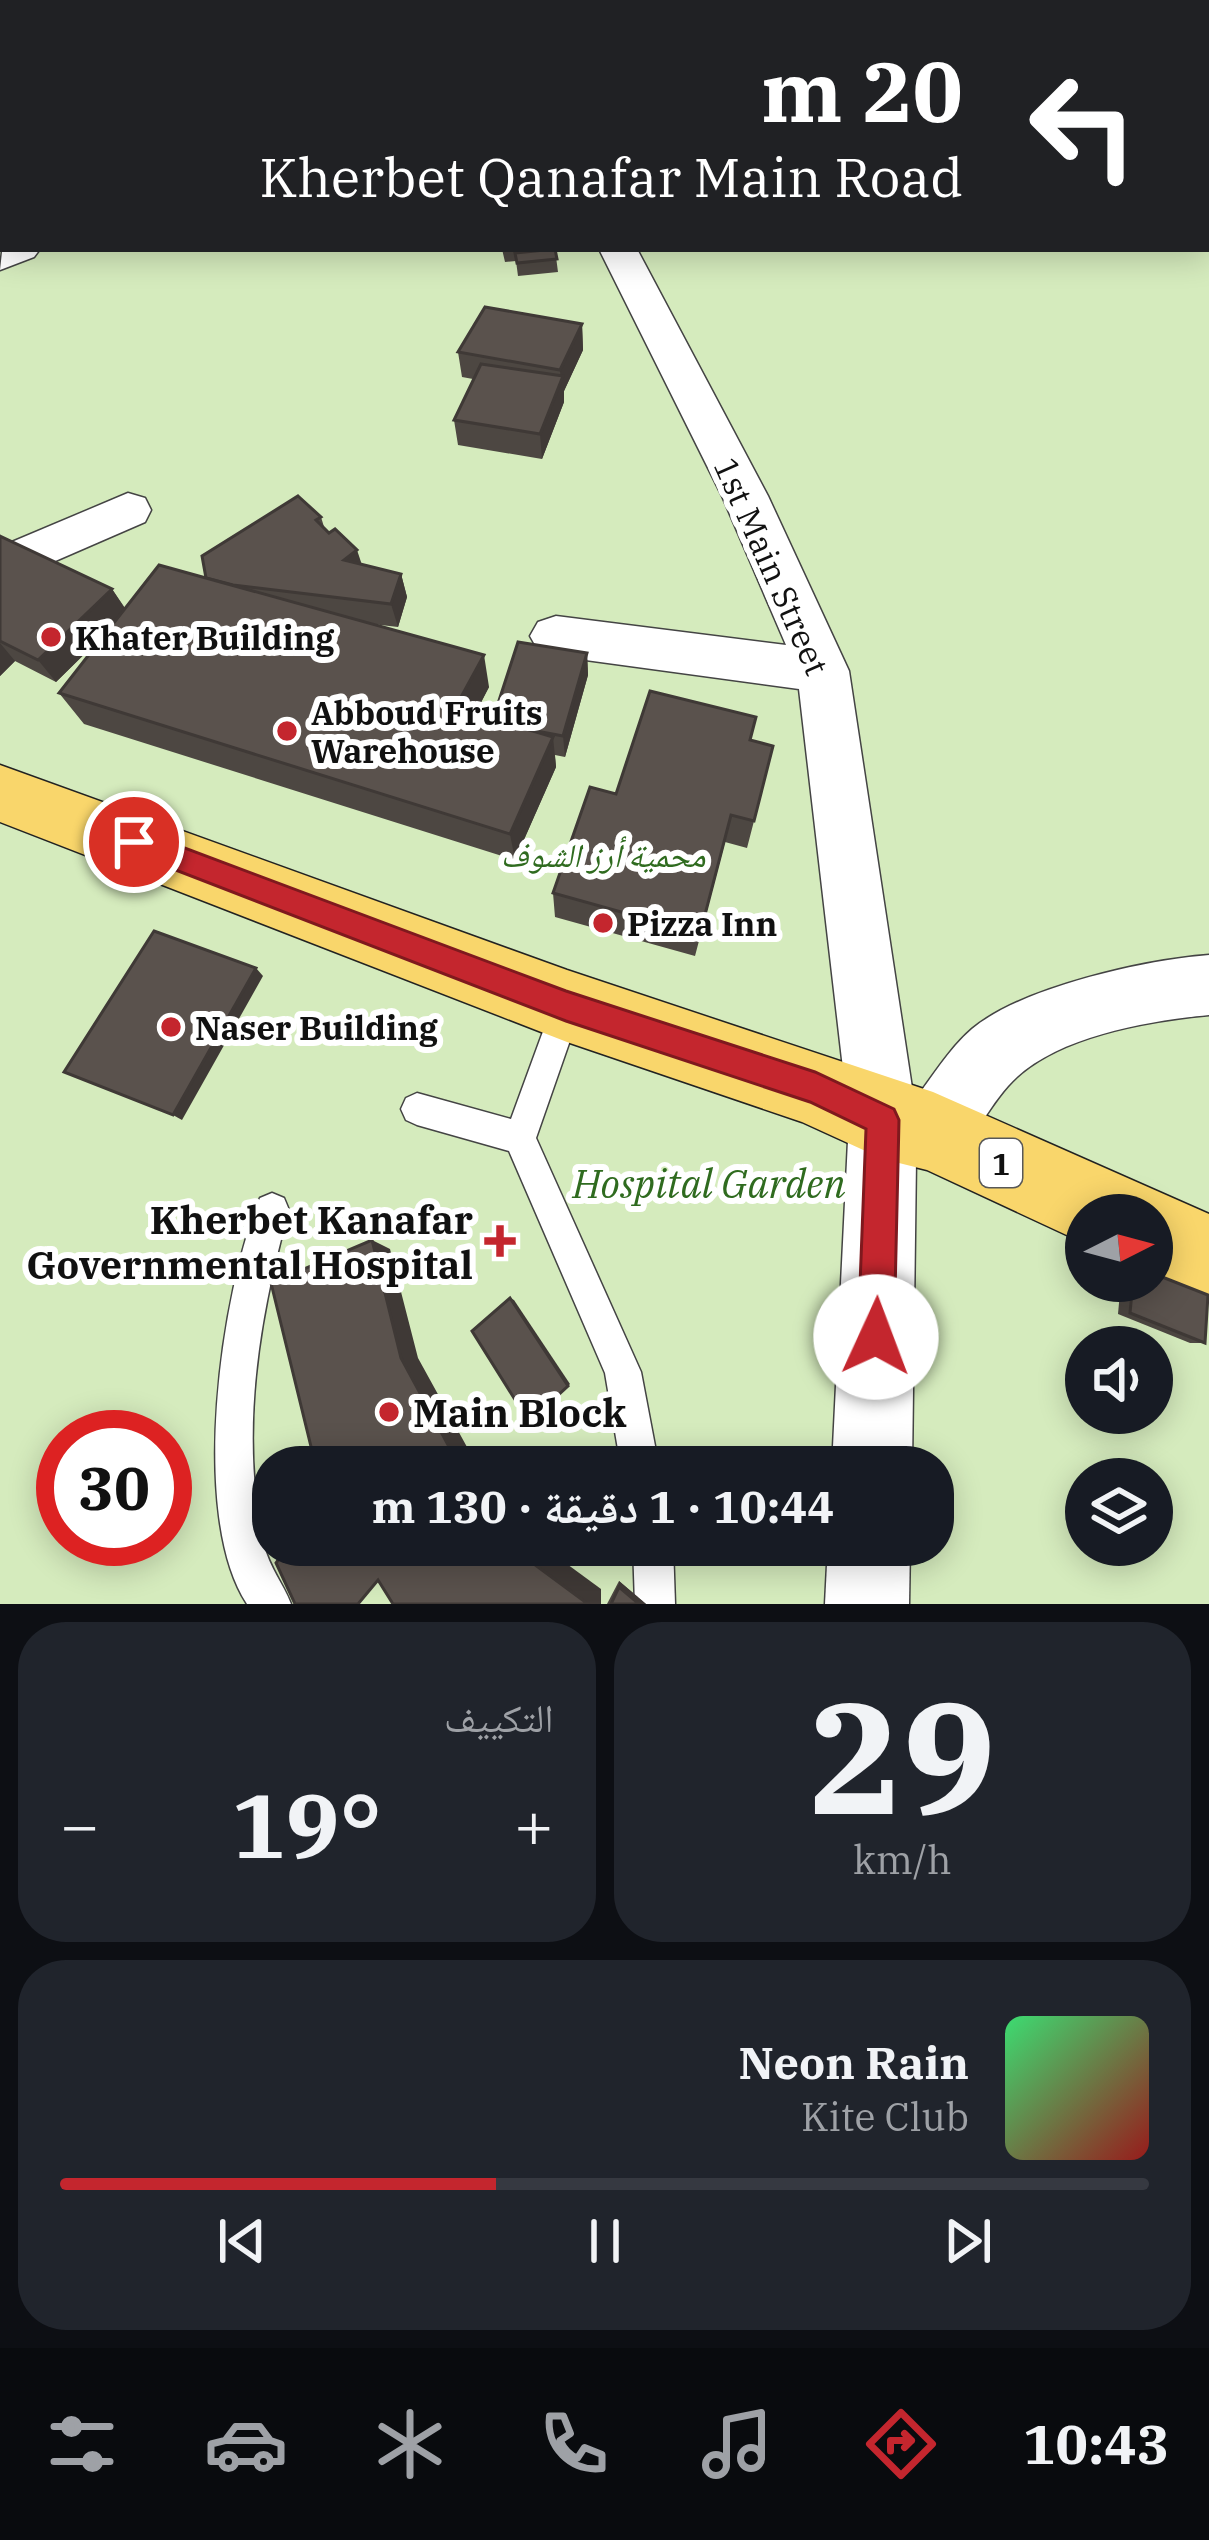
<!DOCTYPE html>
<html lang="ar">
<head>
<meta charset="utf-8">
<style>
	:root { --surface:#171b24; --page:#20242c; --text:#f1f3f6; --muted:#9ea1a6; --line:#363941; --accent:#c4262e }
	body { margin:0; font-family:"IBM Plex Serif","Noto Naskh Arabic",serif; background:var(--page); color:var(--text); direction:rtl; height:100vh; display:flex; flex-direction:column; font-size:45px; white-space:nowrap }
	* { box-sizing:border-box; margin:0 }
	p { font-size:39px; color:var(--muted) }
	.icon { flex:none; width:66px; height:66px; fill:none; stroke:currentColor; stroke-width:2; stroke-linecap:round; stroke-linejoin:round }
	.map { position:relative; height:1604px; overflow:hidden; direction:ltr }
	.panel { display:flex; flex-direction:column; gap:18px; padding:18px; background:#0d0f14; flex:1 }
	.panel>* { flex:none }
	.guide { position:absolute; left:0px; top:0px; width:1209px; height:252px; box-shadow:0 6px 30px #0003; direction:rtl; background:#202124; color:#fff; overflow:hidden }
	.needle { width:78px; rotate:84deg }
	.controls { position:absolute; left:1065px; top:1194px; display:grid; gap:24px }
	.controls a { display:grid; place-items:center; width:108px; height:108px; border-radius:50%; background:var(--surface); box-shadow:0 6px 30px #0003; font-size:60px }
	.speed { position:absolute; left:36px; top:1410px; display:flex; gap:24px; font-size:60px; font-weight:700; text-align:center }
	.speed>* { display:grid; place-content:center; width:156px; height:156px; border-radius:50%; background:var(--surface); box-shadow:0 6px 30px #0003; line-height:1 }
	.speed .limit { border:18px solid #d22; background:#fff; color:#111 }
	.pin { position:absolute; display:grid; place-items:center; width:102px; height:102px; color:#fff; margin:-51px; border:6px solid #fff; border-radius:50%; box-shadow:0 3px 12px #0007 }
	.me { position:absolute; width:132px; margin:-66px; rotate:2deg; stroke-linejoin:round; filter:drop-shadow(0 0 9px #0008) }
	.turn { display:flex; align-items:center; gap:42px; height:252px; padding:0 48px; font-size:54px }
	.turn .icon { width:156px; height:156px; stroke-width:2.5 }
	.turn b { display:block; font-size:84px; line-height:102px }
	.big { font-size:90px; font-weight:700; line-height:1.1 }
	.panel .tile { flex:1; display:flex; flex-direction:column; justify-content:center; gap:18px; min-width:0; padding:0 42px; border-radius:48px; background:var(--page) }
	.panel .dial { align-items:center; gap:0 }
	.dial b { font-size:156px; line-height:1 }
	.song { display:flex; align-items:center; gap:36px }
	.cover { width:144px; height:144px; border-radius:18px; background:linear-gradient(135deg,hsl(140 70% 55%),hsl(0 70% 35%)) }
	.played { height:12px; border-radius:6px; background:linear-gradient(90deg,var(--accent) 40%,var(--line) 40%) }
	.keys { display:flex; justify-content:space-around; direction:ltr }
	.heat { display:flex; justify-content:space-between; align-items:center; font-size:66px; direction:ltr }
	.panel .tiles { flex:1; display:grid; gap:18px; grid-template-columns:1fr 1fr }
	.tile:last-child { grid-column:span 2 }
	.trip { position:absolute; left:252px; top:1446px; width:702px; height:120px; border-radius:48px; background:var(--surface); box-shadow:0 6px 30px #0003; font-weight:700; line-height:120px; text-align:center; direction:rtl }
	.menu { display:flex; height:192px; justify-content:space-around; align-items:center; background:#090b0e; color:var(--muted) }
	.menu .icon { width:84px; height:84px }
	.menu .on { color:var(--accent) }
	.menu b { font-size:54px; color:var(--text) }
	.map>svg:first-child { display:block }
	.green { fill:#d5ebbd; fill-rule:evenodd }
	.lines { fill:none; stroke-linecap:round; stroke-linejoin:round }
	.service-casing { stroke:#444; stroke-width:3 }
	.minor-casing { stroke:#444; stroke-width:3 }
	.primary-casing { stroke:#222; stroke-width:3 }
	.service { fill:#fff; fill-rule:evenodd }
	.minor { fill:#fff; fill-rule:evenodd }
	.primary { fill:#f9d66b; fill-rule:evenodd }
	.wall { fill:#4d4742 }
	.shaded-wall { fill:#3f3936 }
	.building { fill:#5a524d; stroke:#3f3936; stroke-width:3 }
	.route { fill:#c4262e; stroke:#7f191e; stroke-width:3 }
	.poi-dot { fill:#c4262e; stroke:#fff; stroke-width:4.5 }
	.labels { text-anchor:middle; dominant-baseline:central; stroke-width:12; stroke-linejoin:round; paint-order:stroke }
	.shield { fill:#fff; stroke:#585858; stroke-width:3 }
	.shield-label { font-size:30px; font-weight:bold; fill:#111 }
	.street-label { font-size:33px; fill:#111; stroke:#fff }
	.poi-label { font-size:33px; font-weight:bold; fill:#111; stroke:#fff; text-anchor:start }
	.park-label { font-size:33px; font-style:italic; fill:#2f6b1f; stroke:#fff }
	.near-park-label { font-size:39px; font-style:italic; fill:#2f6b1f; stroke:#fff }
	.near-poi-label { font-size:39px; font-weight:bold; fill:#111; stroke:#fff; text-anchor:end }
</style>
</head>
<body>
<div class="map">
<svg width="1209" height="1604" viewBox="0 0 1209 1604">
	<rect width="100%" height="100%" fill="#fffdf5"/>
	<!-- green -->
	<path class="green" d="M0,0H1209V1604H0ZM3,3H1206V249H3ZM1086,1215H1152V1281H1086ZM1086,1347H1152V1413H1086ZM63,1437H165V1539H63ZM273,1467H933V1545H273ZM1086,1479H1152V1545H1086Z"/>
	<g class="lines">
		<!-- service casing -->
		<g class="service-casing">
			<g id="service">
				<path d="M567,991L578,996L582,1006L536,1138L641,1372L659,1467H621L605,1373L509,1151L417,1125L406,1120L401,1109L406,1098L417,1093L511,1119L556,996Z"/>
				<path d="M272,1193L284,1198L289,1210C259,1316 239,1435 264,1545C269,1567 283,1583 291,1604H247C189,1516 221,1292 260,1198Z"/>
				<path d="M633,1545H673L675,1604H635Z"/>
			</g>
		</g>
		<!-- minor casing -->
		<g class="minor-casing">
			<g id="minor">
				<path d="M536,0H571L534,3Z"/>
				<path d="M1123,0H1157L1159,3H1126Z"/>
				<path d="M1206,22L1209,23V41L1206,40Z"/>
				<path d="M0,49H3L0,68Z"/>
				<path d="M3,243V249H40L34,257L0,270Z"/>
				<path d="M599,249H637L768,496L849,671L914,1101C932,1077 949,1049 972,1029C1022,987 1145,960 1209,955V1015C1147,1021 1051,1037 1008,1086C982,1115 971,1151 933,1166L916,1159L912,1467H832L849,1120L799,689L556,656L538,650L530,636L538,622L556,616L786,645L722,496Z"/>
				<path d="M128,493L145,498L151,510L145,522L0,585V547Z"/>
				<path d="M828,1545H910L909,1604H825Z"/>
			</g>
		</g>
		<!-- primary casing -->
		<g class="primary-casing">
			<path id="primary" d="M0,765L567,970L933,1092L1209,1214V1299L1152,1274V1215H1086V1244L927,1170L883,1159L802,1122L567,1042L0,822Z"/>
		</g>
		<!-- service -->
		<use href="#service" class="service"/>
		<!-- minor -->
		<use href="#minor" class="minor"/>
		<!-- primary -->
		<use href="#primary" class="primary"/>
	</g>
	<!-- wall -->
	<g class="wall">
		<path d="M1153,0H1209V11L1206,10V3H1168Z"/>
		<path d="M502,249H555L558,272L518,276L516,261L505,262Z"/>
		<path d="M582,324L583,350L564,391V402L542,459L458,445L454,420L473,379L462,377L458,352Z"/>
		<path d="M321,517L325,530L362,564L401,574L407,597L398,627L372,624L489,687L475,714L493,719L587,653L588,675L565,757L555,755L556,767L515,860L84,724L59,693L103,636L56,682L15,661L0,676V536L112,589L125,608L206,578Z"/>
		<path d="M751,740L754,821L747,848L725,842L695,956L555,917L553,893L616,794Z"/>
		<path d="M1121,1281H1152L1205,1343H1190L1118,1314Z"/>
		<path d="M619,1581L646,1604H607Z"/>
	</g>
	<!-- shaded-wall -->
	<g class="shaded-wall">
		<path d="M0,20L3,26V44L0,47Z"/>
		<path d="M582,324L583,350L564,391V402L542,459L540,434L561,382L560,370Z"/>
		<path d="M357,550L365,574L344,560Z"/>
		<path d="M401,574L407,597L398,627L391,604Z"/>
		<path d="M112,589L127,612L56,682L38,660Z"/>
		<path d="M0,643L15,661L0,676Z"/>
		<path d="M587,653L588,675L565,757L563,736Z"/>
		<path d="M484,655L489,687L462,739L455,708Z"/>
		<path d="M553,737L556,767L515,860L510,834Z"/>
		<path d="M256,968L263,976L182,1120L173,1115Z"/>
		<path d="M372,1240L390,1249L418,1358L478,1467H460L401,1358Z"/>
		<path d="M510,1298L514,1300L570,1384L568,1386Z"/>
		<path d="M508,1545H541L601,1589V1604H588Z"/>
		<path d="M619,1581L646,1604H639L619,1587Z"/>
	</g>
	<!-- building -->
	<g class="building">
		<path d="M0,0H56L53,3H3V15L0,14Z"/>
		<path d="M555,249L557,259L517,263L515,253Z"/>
		<path d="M485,307L582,324L560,370L458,352Z"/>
		<path d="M481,364L563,376L540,434L454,420Z"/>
		<path d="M298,496L321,517L316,520L329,533L335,529L357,550L344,560L401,574L391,604L233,585L206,578L202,556Z"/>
		<path d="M0,536L112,589L38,660L0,641Z"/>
		<path d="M159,565L484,655L455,708L553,737L510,834L59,693Z"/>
		<path d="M518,642L587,653L563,736L526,729L493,719Z"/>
		<path d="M650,691L756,717L750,740L773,746L754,821L731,815L700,934L553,893L590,787L616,794Z"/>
		<path d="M154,931L256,968L173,1115L64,1072Z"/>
		<path d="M372,1240L401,1358L460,1467H316L271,1283Z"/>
		<path d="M1152,1273L1208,1295L1205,1343L1130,1313L1133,1281H1152Z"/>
		<path d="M510,1298L568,1386L529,1422L472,1331Z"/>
		<path d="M289,1545H508L588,1604H393L378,1580L358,1604H295L276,1563Z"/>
		<path d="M619,1587L639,1604H611Z"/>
	</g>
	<!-- route -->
	<path class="route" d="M134,829L566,991L815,1072L894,1109L899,1120L894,1337L888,1350L876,1355L863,1350L858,1337L866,1129L810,1102L566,1021L124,850L120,842Z"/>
	<!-- markers -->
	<g class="poi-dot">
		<circle cx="51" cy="637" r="12"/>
		<circle cx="287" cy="731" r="12"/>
		<circle cx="603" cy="923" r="12"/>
		<circle cx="171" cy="1027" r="12"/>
		<path d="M494 1223h12v12h12v12h-12v12h-12v-12h-12v-12h12z"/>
		<circle cx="389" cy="1412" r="12"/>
	</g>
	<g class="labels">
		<!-- shield labels -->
		<rect class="shield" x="980" y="1139" width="42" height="48" rx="9"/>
		<g class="shield-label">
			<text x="1001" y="1163">1</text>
		</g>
		<!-- street labels -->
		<g class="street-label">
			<text transform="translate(772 566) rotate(66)">1st Main Street</text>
		</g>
		<!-- poi labels -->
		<g class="poi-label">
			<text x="75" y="637">Khater Building</text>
			<text x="311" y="712">Abboud Fruits<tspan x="311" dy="38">Warehouse</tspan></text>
			<text x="627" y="923">Pizza Inn</text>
			<text x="195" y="1027">Naser Building</text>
		</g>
		<!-- park labels -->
		<g class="park-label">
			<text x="603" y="854">محمية أرز الشوف</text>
		</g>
		<!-- near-park labels -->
		<g class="near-park-label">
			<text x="709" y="1183">Hospital Garden</text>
		</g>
		<!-- near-poi labels -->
		<g class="near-poi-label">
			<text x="473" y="1219">Kherbet Kanafar<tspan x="473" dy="45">Governmental Hospital</tspan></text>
			<text x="413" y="1412" text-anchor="start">Main Block</text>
		</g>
	</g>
</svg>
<div class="controls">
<a><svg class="needle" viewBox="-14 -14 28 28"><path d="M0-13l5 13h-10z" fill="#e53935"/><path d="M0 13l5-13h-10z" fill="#9ea1a6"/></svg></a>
<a><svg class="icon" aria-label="sound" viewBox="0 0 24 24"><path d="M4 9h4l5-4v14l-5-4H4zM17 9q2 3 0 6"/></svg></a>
<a><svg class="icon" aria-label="layers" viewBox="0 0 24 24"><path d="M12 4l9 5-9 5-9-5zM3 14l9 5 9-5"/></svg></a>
</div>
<div class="speed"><div class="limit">30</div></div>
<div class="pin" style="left:134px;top:842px;background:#d93025"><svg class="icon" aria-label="arrive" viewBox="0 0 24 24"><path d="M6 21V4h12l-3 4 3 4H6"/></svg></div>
<svg class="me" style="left:876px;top:1337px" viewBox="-20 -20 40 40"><circle r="19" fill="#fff"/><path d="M0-13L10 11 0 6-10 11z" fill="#c4262e"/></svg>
<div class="trip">10:44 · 1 دقيقة · 130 m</div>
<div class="guide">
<div class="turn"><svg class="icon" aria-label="left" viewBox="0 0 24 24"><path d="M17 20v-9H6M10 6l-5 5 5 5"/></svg><div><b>20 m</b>Kherbet Qanafar Main Road</div></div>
</div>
</div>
<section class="panel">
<div class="tiles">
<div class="tile dial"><b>29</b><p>km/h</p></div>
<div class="tile"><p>التكييف</p>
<div class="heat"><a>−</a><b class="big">19°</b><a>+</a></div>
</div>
<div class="tile">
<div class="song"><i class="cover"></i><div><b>Neon Rain</b><p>Kite Club</p></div></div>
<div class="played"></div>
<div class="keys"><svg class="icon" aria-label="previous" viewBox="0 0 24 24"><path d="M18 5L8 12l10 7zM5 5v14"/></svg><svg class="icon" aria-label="pause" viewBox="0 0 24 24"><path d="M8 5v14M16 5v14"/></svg><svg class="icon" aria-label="next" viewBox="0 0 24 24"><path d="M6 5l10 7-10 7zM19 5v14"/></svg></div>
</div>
</div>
</section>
<nav class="menu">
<b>10:43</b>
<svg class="icon on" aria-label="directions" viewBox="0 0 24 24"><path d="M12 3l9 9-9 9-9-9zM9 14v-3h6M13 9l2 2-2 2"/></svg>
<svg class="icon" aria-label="music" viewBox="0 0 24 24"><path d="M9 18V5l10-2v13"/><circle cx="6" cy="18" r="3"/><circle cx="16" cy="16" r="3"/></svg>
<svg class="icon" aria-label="phone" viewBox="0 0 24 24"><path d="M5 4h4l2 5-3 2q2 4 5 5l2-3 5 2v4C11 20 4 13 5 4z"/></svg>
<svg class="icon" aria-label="climate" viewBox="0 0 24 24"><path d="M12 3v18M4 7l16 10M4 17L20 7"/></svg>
<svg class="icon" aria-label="car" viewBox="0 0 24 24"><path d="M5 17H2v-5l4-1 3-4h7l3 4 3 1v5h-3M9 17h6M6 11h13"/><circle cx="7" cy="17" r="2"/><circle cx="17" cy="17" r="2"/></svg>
<svg class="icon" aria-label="filters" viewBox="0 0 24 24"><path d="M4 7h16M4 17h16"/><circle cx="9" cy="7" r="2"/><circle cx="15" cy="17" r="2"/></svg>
</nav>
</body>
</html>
